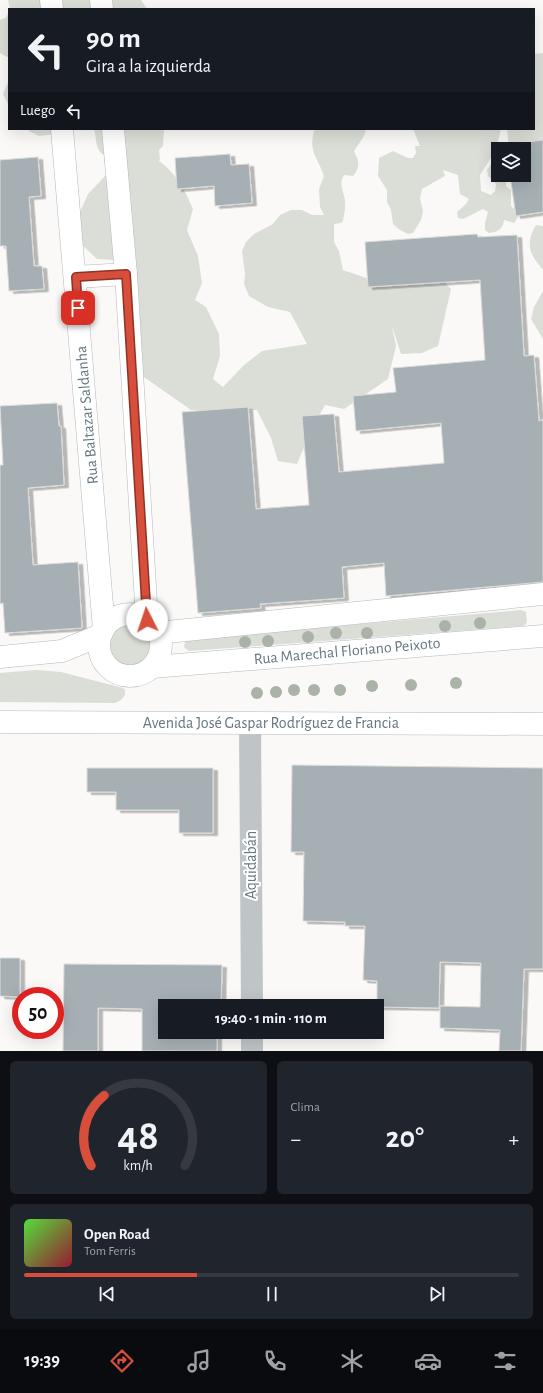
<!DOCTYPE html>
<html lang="es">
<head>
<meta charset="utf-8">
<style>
	:root { --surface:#171b24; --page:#20242c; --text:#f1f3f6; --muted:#9ea1a6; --line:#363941; --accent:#d74e3b }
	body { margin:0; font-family:"Alegreya Sans",sans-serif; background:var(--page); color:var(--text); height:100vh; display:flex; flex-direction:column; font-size:15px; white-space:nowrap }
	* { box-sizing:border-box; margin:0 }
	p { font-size:13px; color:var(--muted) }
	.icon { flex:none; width:22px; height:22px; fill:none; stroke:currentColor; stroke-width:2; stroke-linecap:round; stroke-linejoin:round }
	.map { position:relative; height:1051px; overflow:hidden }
	.sheet { display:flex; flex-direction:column; gap:10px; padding:10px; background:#0d0f14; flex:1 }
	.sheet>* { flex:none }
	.hud { position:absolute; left:8px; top:8px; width:527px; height:122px; border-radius:0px; box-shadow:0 4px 16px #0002; background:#171b24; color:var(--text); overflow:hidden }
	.controls { position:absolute; left:491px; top:142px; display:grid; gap:8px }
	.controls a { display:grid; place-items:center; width:40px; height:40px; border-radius:0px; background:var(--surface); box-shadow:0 4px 16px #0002; font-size:20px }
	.speed { position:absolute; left:12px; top:987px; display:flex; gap:8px; font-size:20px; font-weight:700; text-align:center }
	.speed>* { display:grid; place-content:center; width:52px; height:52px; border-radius:50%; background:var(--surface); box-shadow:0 4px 16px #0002; line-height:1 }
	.speed .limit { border:6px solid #d22; background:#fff; color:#111 }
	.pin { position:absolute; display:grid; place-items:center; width:34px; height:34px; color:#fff; margin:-17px; border-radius:8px; box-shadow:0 2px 6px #0006 }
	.me { position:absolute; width:44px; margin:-22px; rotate:356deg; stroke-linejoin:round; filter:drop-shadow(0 0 3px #0008) }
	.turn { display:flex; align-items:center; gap:14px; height:84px; padding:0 12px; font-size:18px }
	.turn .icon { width:52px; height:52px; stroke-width:2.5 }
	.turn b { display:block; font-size:28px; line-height:34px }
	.then { display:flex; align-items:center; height:38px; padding:0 12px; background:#0003; gap:8px; font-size:15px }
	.big { font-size:30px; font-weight:600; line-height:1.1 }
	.sheet .tile { flex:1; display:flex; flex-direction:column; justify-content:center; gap:6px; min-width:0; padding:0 14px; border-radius:6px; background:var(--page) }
	.sheet .dial { align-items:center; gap:0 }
	.dial svg { height:104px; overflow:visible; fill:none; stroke:var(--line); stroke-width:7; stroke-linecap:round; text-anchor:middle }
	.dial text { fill:var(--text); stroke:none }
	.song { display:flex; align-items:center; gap:12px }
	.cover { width:48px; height:48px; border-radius:6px; background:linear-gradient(135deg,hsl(110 70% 55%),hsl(350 70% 35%)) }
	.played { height:4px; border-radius:2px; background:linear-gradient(90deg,var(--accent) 35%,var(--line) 35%) }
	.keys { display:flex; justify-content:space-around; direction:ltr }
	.heat { display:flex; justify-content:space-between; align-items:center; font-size:22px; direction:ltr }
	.sheet .tiles { flex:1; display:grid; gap:10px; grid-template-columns:1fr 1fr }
	.tile:last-child { grid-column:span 2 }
	.trip { position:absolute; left:158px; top:999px; width:226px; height:40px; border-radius:0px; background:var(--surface); box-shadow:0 4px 16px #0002; font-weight:600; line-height:40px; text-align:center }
	.menu { display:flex; height:64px; justify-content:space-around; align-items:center; background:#090b0e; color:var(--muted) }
	.menu .icon { width:28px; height:28px }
	.menu .active { color:var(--accent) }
	.menu b { font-size:18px; color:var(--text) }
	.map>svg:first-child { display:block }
	.green { fill:#daded7 }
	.building { fill:#a6b0b4; stroke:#dcdbda; filter:url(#shadow) }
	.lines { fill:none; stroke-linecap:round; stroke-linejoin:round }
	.major-casing { stroke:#b3b9bc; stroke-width:23 }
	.minor { stroke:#bfc4c7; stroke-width:22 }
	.major { stroke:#fff; stroke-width:22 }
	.tree { fill:#abb3a8 }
	.route-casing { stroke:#8c3326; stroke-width:10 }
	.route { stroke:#d74e3b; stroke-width:7 }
	.labels { text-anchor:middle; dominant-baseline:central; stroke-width:4; stroke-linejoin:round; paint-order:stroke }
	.street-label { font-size:16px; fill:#667880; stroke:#fff }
</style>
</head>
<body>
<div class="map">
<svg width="543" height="1051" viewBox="0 0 543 1051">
	<defs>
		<filter id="shadow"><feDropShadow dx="4.5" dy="2.5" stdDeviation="0" flood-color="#0004"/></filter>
	</defs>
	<rect width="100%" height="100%" fill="#faf9f8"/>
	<!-- green -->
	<g class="green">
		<path d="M8,0H141L147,9H10Z"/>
		<path d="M9,12V58L0,53V20L6,18Z"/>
		<path d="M543,53V211L520,214L514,223L504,220C503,229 498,232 489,233L485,230V223L488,212L483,209L463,219L458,218L457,212L466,204L469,199L460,194L458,175L443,170L445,176L422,189L420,198L423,211L421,220L413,233L408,234L400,230L393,224L391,210L387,202V190L378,176L379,158L393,151L408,158H413L416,153L415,146H420L413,129H501L496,150L480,175L481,191L491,195L495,191L496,184L488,176L487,170L493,161L498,159V175H509L506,181V186L511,190V206L514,209L511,175H524V149H509L507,129H534V54Z"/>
		<path d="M9,80V106L3,94Z"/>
		<path d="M28,129H74L73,132L39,136L29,131Z"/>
		<path d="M94,129H164L163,146L159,150L160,159L159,161C176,173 185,190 193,209L187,230L198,256L202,283L195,300L206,307L219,334L220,356L213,379L223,387L244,365L262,351L307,344L290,312L268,307L249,296L244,284L245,274L242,251L246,242L254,234L273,224L280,215L291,210H302L312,215H324L320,207L319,189L324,176C318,158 307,150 315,129H366L364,136L354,151C359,161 361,167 353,176L344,175C338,184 344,191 345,201C346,207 344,214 343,221L341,223L334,224V242L339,251L343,270L372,280L444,272L446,284L451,289L438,346L422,353L401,354L392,326L396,346L388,379L344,409L325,405L311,431L297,464L278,461L271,438L257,410H191L124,363L129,261L97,259L78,241L79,214L88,194L105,176H111L107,156C95,153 97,140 94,129Z"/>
		<path d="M536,225L543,226V270C529,253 525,245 536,225Z"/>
		<path d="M543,291V339L531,319L534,307Z"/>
		<path d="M521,610L526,612L527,621L526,624L523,626L189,651L184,647L185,642L187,639Z"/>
		<circle cx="130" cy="645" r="20"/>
		<path d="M36,670L61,672L123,688L125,690V695L121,700L115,703L0,702V673Z"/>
	</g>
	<!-- building -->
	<g class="building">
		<path d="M543,140V212L516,216L510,175H524V149H506V145Z"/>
		<path d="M230,154L231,165L249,164L252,203L215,206L214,186L177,189L175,158Z"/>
		<path d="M38,157L41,196L29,197L34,266H42L44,289L9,291L6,246H0V160Z"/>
		<path d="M477,234L478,237L517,235L524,356L534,355L539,421L543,420V582L386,596L384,563L342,567L344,598L260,604L261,608L198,613L182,412L248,407L256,509L309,505L302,416L334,414L339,472L444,463L441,423L356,431L353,396L396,392L393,368L485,360L480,280L368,287L365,242Z"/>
		<path d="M57,403L59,426H61L64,485L28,488L33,565L78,562L82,628L5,633L3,603L0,604V465H3L0,406Z"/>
		<path d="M292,765L543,768V969H524L521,1051H499L500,1030L440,1028V1006L480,1007L481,963L440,962L439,1008L377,1007V981L363,980L365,926H345V922L303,921L304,852H291Z"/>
		<path d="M87,768H213V833H179V810H116V792H87Z"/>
		<path d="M0,958H20V997L0,996Z"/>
		<path d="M64,964L222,965L221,1006H165V1032H217V1051H142V1009L98,1008V1051H63Z"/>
	</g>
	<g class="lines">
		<!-- major casing -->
		<g class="major-casing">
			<g id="major">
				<path d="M51,0L52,9"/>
				<path d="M101,0L102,9"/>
				<path d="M62,129L104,629"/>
				<path d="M113,129L126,274L147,620"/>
				<path d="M76,277L126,274"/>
				<circle cx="130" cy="645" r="31"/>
				<path d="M157,633L543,594"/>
				<path d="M0,657L62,651L101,635"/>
				<path d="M152,667L543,636"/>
				<path d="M0,722L543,724"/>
			</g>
		</g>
		<!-- minor -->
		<g class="minor">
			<path d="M250,723L252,1006"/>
			<path d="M252,1032V1051"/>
		</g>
		<!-- major -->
		<use href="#major" class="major"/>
	</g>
	<!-- trees -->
	<g class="tree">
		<circle cx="480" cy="623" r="6"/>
		<circle cx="445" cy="626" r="6"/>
		<circle cx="336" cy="633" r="6"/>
		<circle cx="367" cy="633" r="6"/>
		<circle cx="308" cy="637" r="6"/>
		<circle cx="268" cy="641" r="6"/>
		<circle cx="245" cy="642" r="6"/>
		<circle cx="456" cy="683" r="6"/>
		<circle cx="411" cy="685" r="6"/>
		<circle cx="372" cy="686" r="6"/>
		<circle cx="294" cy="690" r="6"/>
		<circle cx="314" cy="690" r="6"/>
		<circle cx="340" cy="690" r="6"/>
		<circle cx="276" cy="692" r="6"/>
		<circle cx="257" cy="693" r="6"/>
	</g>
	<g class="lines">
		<!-- route casing -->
		<g class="route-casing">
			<path id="route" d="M78,308L76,277L126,274L147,620"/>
		</g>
		<!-- route -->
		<use href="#route" class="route"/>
	</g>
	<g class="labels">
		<!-- street labels -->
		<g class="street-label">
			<text transform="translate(87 415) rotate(-95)">Rua Baltazar Saldanha</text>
			<text transform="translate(347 651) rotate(-5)">Rua Marechal Floriano Peixoto</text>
			<text x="271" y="723">Avenida José Gaspar Rodríguez de Francia</text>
			<text transform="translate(251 865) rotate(-90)">Aquidabán</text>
		</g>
	</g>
</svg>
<div class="controls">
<a><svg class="icon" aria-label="layers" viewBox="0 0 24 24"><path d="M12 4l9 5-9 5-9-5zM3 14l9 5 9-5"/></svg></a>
</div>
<div class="speed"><div class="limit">50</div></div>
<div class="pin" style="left:78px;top:308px;background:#d93025"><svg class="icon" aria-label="arrive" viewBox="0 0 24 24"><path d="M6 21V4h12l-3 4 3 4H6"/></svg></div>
<svg class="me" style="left:147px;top:620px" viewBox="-20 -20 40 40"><circle r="19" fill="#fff"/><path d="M0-13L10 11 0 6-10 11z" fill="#d74e3b"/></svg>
<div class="trip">19:40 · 1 min · 110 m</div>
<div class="hud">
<div class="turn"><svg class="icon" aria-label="left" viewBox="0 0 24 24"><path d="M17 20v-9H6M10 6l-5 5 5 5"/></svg><div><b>90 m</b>Gira a la izquierda</div></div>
<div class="then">Luego<svg class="icon" aria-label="left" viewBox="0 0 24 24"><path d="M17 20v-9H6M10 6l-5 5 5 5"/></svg></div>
</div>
</div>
<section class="sheet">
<div class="tiles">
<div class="tile dial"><svg viewBox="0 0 100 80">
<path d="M14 69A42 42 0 1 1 86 69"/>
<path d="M14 69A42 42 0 0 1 24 15" stroke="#d74e3b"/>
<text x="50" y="56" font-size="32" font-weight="700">48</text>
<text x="50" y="72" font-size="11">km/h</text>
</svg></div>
<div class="tile"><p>Clima</p>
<div class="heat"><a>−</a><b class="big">20°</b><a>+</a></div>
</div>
<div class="tile">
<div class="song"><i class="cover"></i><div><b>Open Road</b><p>Tom Ferris</p></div></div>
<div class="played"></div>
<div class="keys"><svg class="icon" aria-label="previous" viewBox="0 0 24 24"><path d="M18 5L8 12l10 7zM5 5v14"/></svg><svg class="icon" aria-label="pause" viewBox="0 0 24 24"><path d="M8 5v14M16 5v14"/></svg><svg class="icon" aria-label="next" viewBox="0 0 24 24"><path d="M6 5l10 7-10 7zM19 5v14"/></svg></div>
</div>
</div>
</section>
<nav class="menu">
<b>19:39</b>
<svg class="icon active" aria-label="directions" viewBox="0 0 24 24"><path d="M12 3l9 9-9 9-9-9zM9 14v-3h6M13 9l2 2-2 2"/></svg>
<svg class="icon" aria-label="music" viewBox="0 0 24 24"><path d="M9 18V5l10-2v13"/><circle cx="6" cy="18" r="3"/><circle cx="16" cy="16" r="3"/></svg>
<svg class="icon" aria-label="phone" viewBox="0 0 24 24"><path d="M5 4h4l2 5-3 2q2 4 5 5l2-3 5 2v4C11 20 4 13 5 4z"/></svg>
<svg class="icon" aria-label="climate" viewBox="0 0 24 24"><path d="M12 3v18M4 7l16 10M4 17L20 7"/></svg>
<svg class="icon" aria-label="car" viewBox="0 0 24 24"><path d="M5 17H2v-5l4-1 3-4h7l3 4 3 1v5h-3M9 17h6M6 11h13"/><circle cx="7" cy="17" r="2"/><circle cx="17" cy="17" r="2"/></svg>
<svg class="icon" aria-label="filters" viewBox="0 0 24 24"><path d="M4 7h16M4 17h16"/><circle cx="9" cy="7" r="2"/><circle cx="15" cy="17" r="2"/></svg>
</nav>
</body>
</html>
